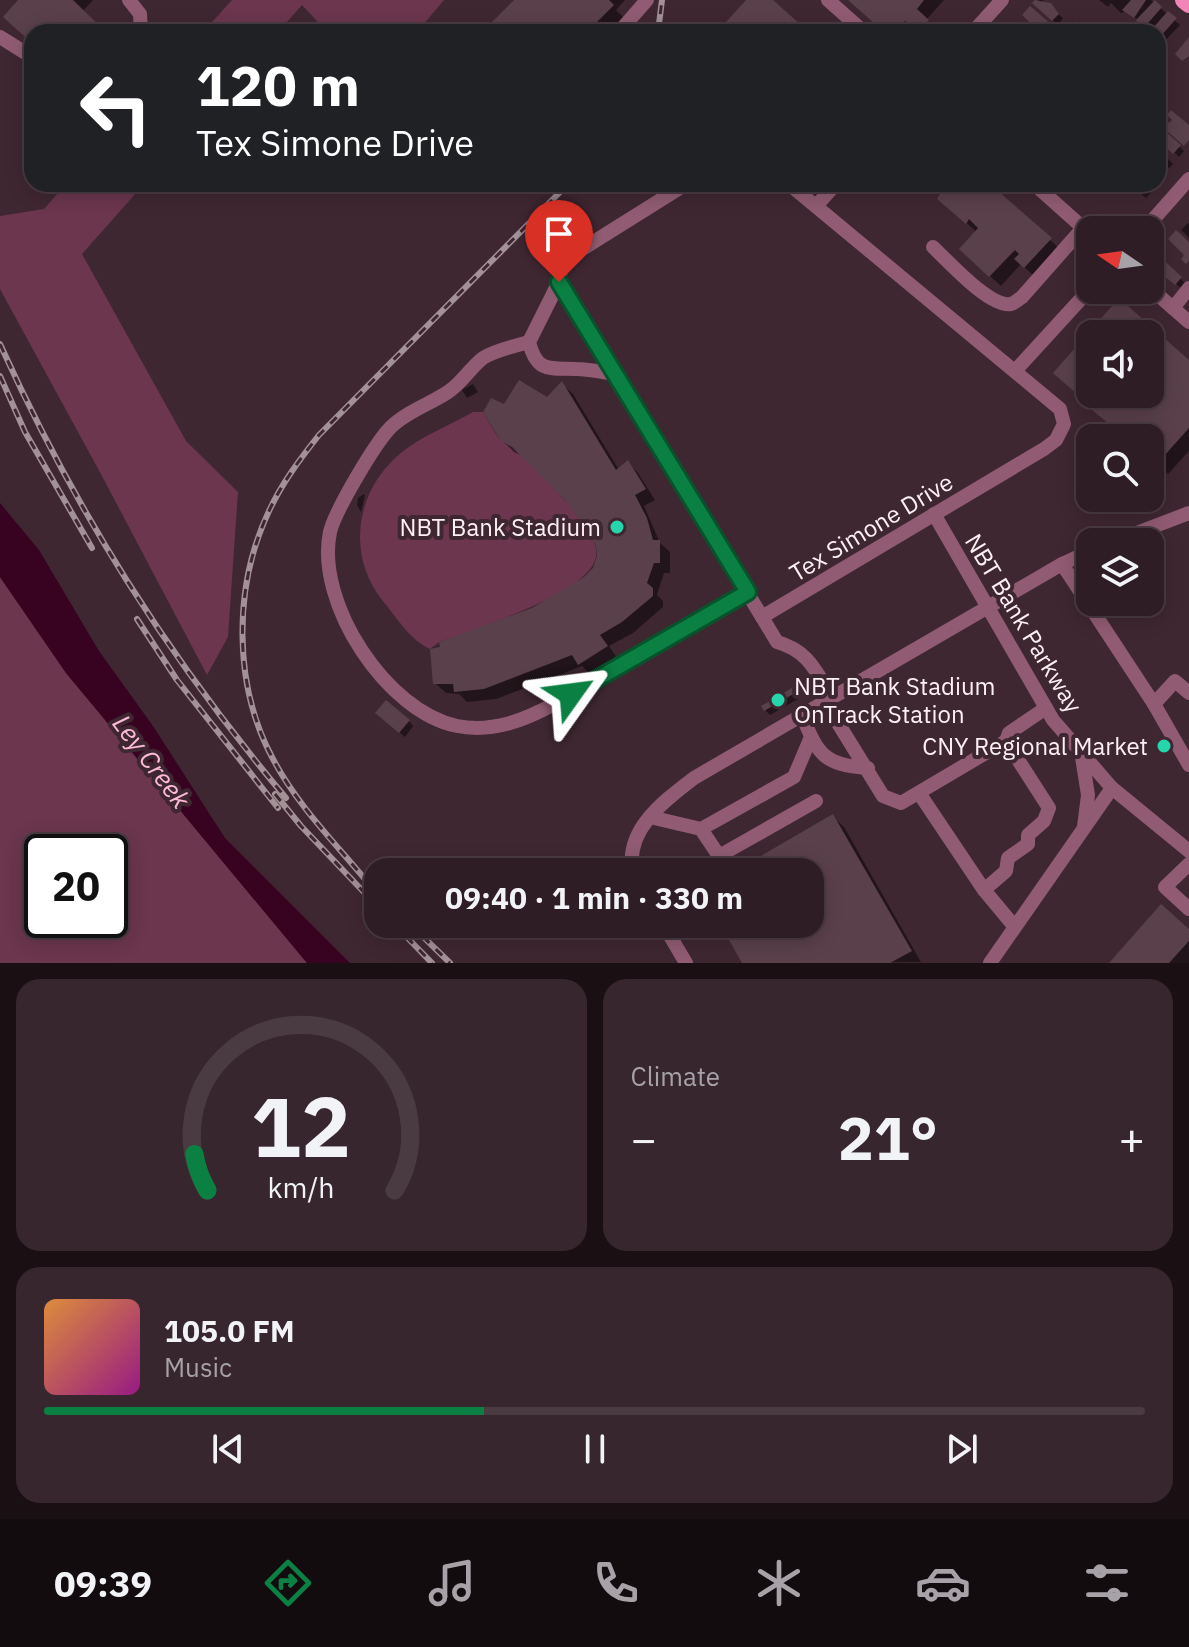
<!DOCTYPE html>
<html lang="en">
<head>
<meta charset="utf-8">
<style>
	:root { --surface:#2f1d25; --page:#37262d; --text:#f1f3f6; --muted:#a7a2a7; --line:#4a3b42; --accent:#0b8043 }
	body { margin:0; font-family:"IBM Plex Sans",sans-serif; background:var(--page); color:var(--text); height:100vh; display:flex; flex-direction:column; font-size:30px; white-space:nowrap }
	* { box-sizing:border-box; margin:0 }
	p { font-size:26px; color:var(--muted) }
	.icon { flex:none; width:44px; height:44px; fill:none; stroke:currentColor; stroke-width:2; stroke-linecap:round; stroke-linejoin:round }
	.map { position:relative; height:963px; overflow:hidden }
	.panel { display:flex; flex-direction:column; gap:16px; padding:16px; background:#1a1014; flex:1 }
	.panel>* { flex:none }
	.hud { position:absolute; left:24px; top:24px; width:1142px; height:168px; border-radius:24px; box-shadow:0 4px 20px #0003,0 0 0 2px var(--line); background:#202124; color:#fff; overflow:hidden }
	.needle { width:52px; rotate:283deg }
	.fabs { position:absolute; left:1076px; top:216px; display:grid; gap:16px }
	.fabs a { display:grid; place-items:center; width:88px; height:88px; border-radius:16px; background:var(--surface); box-shadow:0 4px 20px #0003,0 0 0 2px var(--line); font-size:40px }
	.speed { position:absolute; left:24px; top:834px; display:flex; gap:16px; font-size:40px; font-weight:700; text-align:center }
	.speed>* { display:grid; place-content:center; width:104px; height:104px; border-radius:50%; background:var(--surface); box-shadow:0 4px 20px #0003,0 0 0 2px var(--line); line-height:1 }
	.speed .limit { border:4px solid #111; border-radius:12px; background:#fff; color:#111 }
	.pin { position:absolute; display:grid; place-items:center; width:68px; height:68px; color:#fff; margin:-82px -34px; border-radius:50% 50% 50% 0; rotate:-45deg; box-shadow:0 0 8px #0007 }
	.pin .icon { rotate:45deg }
	.me { position:absolute; width:88px; margin:-44px; rotate:59deg; stroke-linejoin:round; filter:drop-shadow(0 0 6px #0008) }
	.turn { display:flex; align-items:center; gap:28px; height:168px; padding:0 40px; font-size:36px }
	.turn .icon { width:104px; height:104px; stroke-width:2.5 }
	.turn b { display:block; font-size:56px; line-height:68px }
	.big { font-size:60px; font-weight:700; line-height:1.1 }
	.panel .tile { flex:1; display:flex; flex-direction:column; justify-content:center; gap:12px; min-width:0; padding:0 28px; border-radius:24px; background:var(--page) }
	.panel .dial { align-items:center; gap:0 }
	.dial svg { height:208px; overflow:visible; fill:none; stroke:var(--line); stroke-width:7; stroke-linecap:round; text-anchor:middle }
	.dial text { fill:var(--text); stroke:none }
	.song { display:flex; align-items:center; gap:24px }
	.cover { width:96px; height:96px; border-radius:12px; background:linear-gradient(135deg,hsl(30 70% 55%),hsl(310 70% 35%)) }
	.played { height:8px; border-radius:4px; background:linear-gradient(90deg,var(--accent) 40%,var(--line) 40%) }
	.keys { display:flex; justify-content:space-around; direction:ltr }
	.heat { display:flex; justify-content:space-between; align-items:center; font-size:44px; direction:ltr }
	.panel .tiles { flex:1; display:grid; gap:16px; grid-template-columns:1fr 1fr }
	.tile:last-child { grid-column:span 2 }
	.trip { position:absolute; left:364px; top:858px; width:460px; height:80px; border-radius:24px; background:var(--surface); box-shadow:0 4px 20px #0003,0 0 0 2px var(--line); font-weight:700; line-height:80px; text-align:center }
	.tab-bar { display:flex; height:128px; justify-content:space-around; align-items:center; background:#130c0f; color:var(--muted) }
	.tab-bar .icon { width:56px; height:56px }
	.tab-bar .selected { color:var(--accent) }
	.tab-bar b { font-size:36px; color:var(--text) }
	.map>svg:first-child { display:block }
	.green { fill:#6b364e; fill-rule:evenodd }
	.water { fill:#370320 }
	.shadow { fill:#0007; fill-rule:evenodd }
	.building { fill:#5a404b; fill-rule:evenodd }
	.lines { fill:none; stroke-linecap:round; stroke-linejoin:round }
	.minor { stroke:#915c73; stroke-width:14 }
	.major { stroke:#f285b7; stroke-width:18 }
	.rail-casing { stroke:#a39198; stroke-width:6 }
	.rail { stroke:#3f2731; stroke-width:3; stroke-dasharray:9; stroke-linecap:butt }
	.route-casing { stroke:#07532c; stroke-width:20 }
	.route { stroke:#0b8043; stroke-width:14 }
	.poi-dot { fill:#27d5ad; stroke:#3f2731; stroke-width:3 }
	.labels { text-anchor:middle; dominant-baseline:central; stroke-width:8; stroke-linejoin:round; paint-order:stroke }
	.poi-label { font-size:24px; fill:#fdf0f5; stroke:#3f2731; text-anchor:end }
	.street-label { font-size:24px; fill:#fdf0f5; stroke:#3f2731 }
	.water-label { font-size:26px; font-style:italic; fill:#fcbad6; stroke:#3f2731 }
</style>
</head>
<body>
<div class="map">
<svg width="1189" height="963" viewBox="0 0 1189 963">
	<rect width="100%" height="100%" fill="#3f2731"/>
	<!-- green -->
	<g class="green">
		<path d="M232,0H444L417,32H327L302,5L278,32H203Z"/>
		<path d="M66,184H144L82,254L186,441L238,492L228,637L207,675L102,476L0,289V216L44,209Z"/>
		<path d="M473,412H483C488,420 493,430 499,438C502,443 508,444 513,448C530,462 546,480 561,496C574,509 600,538 596,557C590,593 472,630 439,642L430,649C409,639 397,618 383,601C345,554 356,489 402,452C422,436 450,425 473,412Z"/>
		<path d="M0,577L66,673L307,963H0ZM42,852H110V920H42Z"/>
	</g>
	<!-- water -->
	<path class="water" d="M0,503L39,550L99,651L153,726L225,838L350,963H307L66,673L0,577Z"/>
	<!-- shadow -->
	<g class="shadow">
		<path d="M20,0H93L81,13L103,32H32V42Z"/>
		<path d="M517,0H625L616,10L623,17L608,32H485Z"/>
		<path d="M851,0H944L926,20L938,32H885Z"/>
		<path d="M1038,0H1042L1063,18L1058,25L1035,3Z"/>
		<path d="M1099,0H1151L1180,25L1161,45L1158,42V32H1147L1139,21L1127,11L1121,13L1111,3L1108,7Z"/>
		<path d="M1031,8L1055,31L1043,32L1025,15Z"/>
		<path d="M1072,21L1080,28L1084,32H1069L1065,29Z"/>
		<path d="M1158,128L1184,151L1179,157L1158,137Z"/>
		<path d="M1158,149L1173,164L1169,168L1158,158Z"/>
		<path d="M1158,168L1164,174L1159,181L1158,180Z"/>
		<path d="M949,184H988L1061,250L1035,277L1021,264L1001,286L972,260L977,232L950,209Z"/>
		<path d="M1130,184H1147L1153,190L1146,198Z"/>
		<path d="M1188,223H1189V238L1181,230Z"/>
		<path d="M1158,258L1185,283L1181,288L1157,268Z"/>
		<path d="M1119,300L1189,362V451L1168,474L1150,458V438H1128L1055,373ZM1090,334H1150V394H1090Z"/>
		<path d="M473,384L478,392L467,398L462,390Z"/>
		<path d="M562,384L573,394L619,470L628,463L638,473L655,500L644,506L660,543L670,552V573H664L657,595L663,601V607L633,633L609,646L617,658L591,675L582,666L496,699L467,702L459,694L446,693L435,683L533,609L586,579L594,569L599,557L598,545L593,535L567,499L525,457L514,452L502,440L505,406L548,399Z"/>
		<path d="M364,494L365,495L361,512L357,505L358,498Z"/>
		<path d="M792,691L798,699L770,715L765,710Z"/>
		<path d="M382,718L409,721L413,726L405,737Z"/>
		<path d="M833,817L844,827L921,962L745,963L722,924H810V872H718L737,861L744,868Z"/>
		<path d="M681,924H722L719,926L721,930L716,933L712,929L697,938Z"/>
		<path d="M1189,931V963H1111Z"/>
	</g>
	<!-- building -->
	<g class="building">
		<path d="M18,0H73L106,32H58L50,25L44,32H32V43L3,17Z"/>
		<path d="M514,0H609L614,5L587,32H482Z"/>
		<path d="M746,0H773L809,32H717Z"/>
		<path d="M848,0H924L917,9L929,20L922,27L932,29L931,32H917L905,21L895,32H884Z"/>
		<path d="M1035,0L1051,3L1059,14L1052,21L1032,3Z"/>
		<path d="M1131,0H1146L1134,18L1122,10Z"/>
		<path d="M1155,0L1162,7L1142,30L1136,20Z"/>
		<path d="M1030,6L1052,25L1046,31L1044,30L1040,32L1022,15Z"/>
		<path d="M1168,11L1177,18L1158,39V32H1150L1151,30Z"/>
		<path d="M1189,37V56L1182,61L1175,54Z"/>
		<path d="M1171,110L1189,125V140L1184,146L1159,124L1164,118L1169,123L1172,120L1167,115Z"/>
		<path d="M1158,125L1181,145L1173,154L1158,140Z"/>
		<path d="M946,184H990L1052,238L1024,268L1014,259L1019,254L1015,250L989,277L959,249L978,228L969,219L966,224L937,199Z"/>
		<path d="M1176,230L1189,242V261L1186,264L1181,259L1184,255L1168,239Z"/>
		<path d="M1158,255L1182,277L1175,285L1150,264Z"/>
		<path d="M1119,298L1189,360V428L1156,465L1150,459V438H1126L1085,404L1086,402L1053,373ZM1090,334H1150V394H1090Z"/>
		<path d="M519,380L547,397L562,381L616,470L628,460L646,489L635,495L647,518L653,540H660V563H654L647,583L653,588V596L622,622L600,635L608,646L578,665L572,655L484,689L454,692L453,684H433L430,649L440,647L439,642L532,608L584,577L593,568L597,556L596,546L592,536L565,500L512,447L501,441L483,412L491,398L504,404Z"/>
		<path d="M792,688L795,693L764,711L761,706Z"/>
		<path d="M386,700L410,720L399,733L375,713Z"/>
		<path d="M833,814L912,951L890,963H742L720,924H810V872H714L738,858L742,867Z"/>
		<path d="M682,859L690,872H660Z"/>
		<path d="M1161,904L1189,929V941L1169,963H1109Z"/>
	</g>
	<g class="lines">
		<!-- minor -->
		<g class="minor">
			<path d="M129,0L140,14L141,32"/>
			<path d="M828,0L864,32"/>
			<path d="M619,32L647,0"/>
			<path d="M973,32L1002,0"/>
			<path d="M0,37L32,57"/>
			<path d="M686,184L568,258L562,263L559,282L762,617L1044,449L1056,440L1064,424L1060,409L789,184"/>
			<path d="M1034,184L1090,234"/>
			<path d="M816,206L836,184"/>
			<path d="M1144,230L1189,179"/>
			<path d="M933,247C948,261 990,308 1011,304C1015,303 1019,299 1022,297L1083,228"/>
			<path d="M559,282L529,342C537,373 549,368 576,369C589,369 602,372 614,374"/>
			<path d="M1150,288L1189,322"/>
			<path d="M1173,308L1189,288"/>
			<path d="M529,342C515,346 495,350 483,358C470,368 462,383 448,392C430,404 406,412 391,427C375,443 335,511 330,532C315,603 387,712 457,726C493,733 525,720 556,703L748,592"/>
			<path d="M1015,371L1090,289"/>
			<path d="M934,514L1053,720L1112,788L1189,851"/>
			<path d="M1113,542L1189,513"/>
			<path d="M1062,564L1154,704L1189,765"/>
			<path d="M762,617L777,642C809,651 816,672 832,697"/>
			<path d="M825,702L883,796L901,803L1006,741"/>
			<path d="M1154,704L1175,681L1189,693"/>
			<path d="M802,715C818,755 824,765 868,768"/>
			<path d="M1082,757L1088,795L1084,827"/>
			<path d="M919,793L984,890L1014,926"/>
			<path d="M650,817L701,829L794,777L811,737"/>
			<path d="M701,829L719,856L816,801"/>
			<path d="M1189,864L1165,887L1189,909"/>
			<path d="M633,872C624,830 664,801 694,778L1062,564L1090,551"/>
			<path d="M984,890L1006,871L1008,858L1028,844V835L1044,821L1049,808L1006,741L1009,733L1046,708"/>
			<path d="M663,924L686,963"/>
			<path d="M990,963L1112,788"/>
		</g>
		<!-- major -->
		<path class="major" d="M1184,0L1189,4"/>
		<!-- rail casing -->
		<g class="rail-casing">
			<g id="rail">
				<path d="M658,32L662,0"/>
				<path d="M0,344C76,512 168,657 286,798"/>
				<path d="M0,376L25,432L92,548"/>
				<path d="M137,619L177,680L278,808"/>
				<path d="M275,794L301,826L378,907"/>
				<path d="M369,884C336,844 297,805 273,759C233,685 233,587 269,511C282,483 300,459 319,435L568,184"/>
				<path d="M394,924L432,963"/>
				<path d="M410,924L450,963"/>
			</g>
		</g>
		<!-- rail -->
		<use href="#rail" class="rail"/>
	</g>
	<g class="lines">
		<!-- route casing -->
		<g class="route-casing">
			<path id="route" d="M559,282L748,592L571,694"/>
		</g>
		<!-- route -->
		<use href="#route" class="route"/>
	</g>
	<!-- markers -->
	<g class="poi-dot">
		<circle cx="617" cy="527" r="8"/>
		<circle cx="778" cy="700" r="8"/>
		<circle cx="1164" cy="746" r="8"/>
	</g>
	<g class="labels">
		<!-- poi labels -->
		<g class="poi-label">
			<text x="601" y="527">NBT Bank Stadium</text>
			<text x="794" y="686" text-anchor="start">NBT Bank Stadium<tspan x="794" dy="28">OnTrack Station</tspan></text>
			<text x="1148" y="746">CNY Regional Market</text>
		</g>
		<!-- street labels -->
		<g class="street-label">
			<text transform="translate(871 527) rotate(-31)">Tex Simone Drive</text>
			<text transform="translate(1024 623) rotate(59)">NBT Bank Parkway</text>
		</g>
		<!-- water labels -->
		<g class="water-label">
			<text transform="translate(152 761) rotate(53)">Ley Creek</text>
		</g>
	</g>
</svg>
<div class="fabs">
<a><svg class="needle" viewBox="-14 -14 28 28"><path d="M0-13l5 13h-10z" fill="#e53935"/><path d="M0 13l5-13h-10z" fill="#a7a2a7"/></svg></a>
<a><svg class="icon" aria-label="sound" viewBox="0 0 24 24"><path d="M4 9h4l5-4v14l-5-4H4zM17 9q2 3 0 6"/></svg></a>
<a><svg class="icon" aria-label="search" viewBox="0 0 24 24"><circle cx="10" cy="10" r="6"/><path d="M15 15l6 6"/></svg></a>
<a><svg class="icon" aria-label="layers" viewBox="0 0 24 24"><path d="M12 4l9 5-9 5-9-5zM3 14l9 5 9-5"/></svg></a>
</div>
<div class="speed"><div class="limit">20</div></div>
<div class="pin" style="left:559px;top:282px;background:#d93025"><svg class="icon" aria-label="arrive" viewBox="0 0 24 24"><path d="M6 21V4h12l-3 4 3 4H6"/></svg></div>
<svg class="me" style="left:571px;top:694px" viewBox="-20 -20 40 40"><path d="M0-17L14 15 0 8-14 15z" fill="#0b8043" stroke="#fff" stroke-width="4"/></svg>
<div class="trip">09:40 · 1 min · 330 m</div>
<div class="hud">
<div class="turn"><svg class="icon" aria-label="left" viewBox="0 0 24 24"><path d="M17 20v-9H6M10 6l-5 5 5 5"/></svg><div><b>120 m</b>Tex Simone Drive</div></div>
</div>
</div>
<section class="panel">
<div class="tiles">
<div class="tile dial"><svg viewBox="0 0 100 80">
<path d="M14 69A42 42 0 1 1 86 69"/>
<path d="M14 69A42 42 0 0 1 9 55" stroke="#0b8043"/>
<text x="50" y="56" font-size="32" font-weight="700">12</text>
<text x="50" y="72" font-size="11">km/h</text>
</svg></div>
<div class="tile"><p>Climate</p>
<div class="heat"><a>−</a><b class="big">21°</b><a>+</a></div>
</div>
<div class="tile">
<div class="song"><i class="cover"></i><div><b>105.0 FM</b><p>Music</p></div></div>
<div class="played"></div>
<div class="keys"><svg class="icon" aria-label="previous" viewBox="0 0 24 24"><path d="M18 5L8 12l10 7zM5 5v14"/></svg><svg class="icon" aria-label="pause" viewBox="0 0 24 24"><path d="M8 5v14M16 5v14"/></svg><svg class="icon" aria-label="next" viewBox="0 0 24 24"><path d="M6 5l10 7-10 7zM19 5v14"/></svg></div>
</div>
</div>
</section>
<nav class="tab-bar">
<b>09:39</b>
<svg class="icon selected" aria-label="directions" viewBox="0 0 24 24"><path d="M12 3l9 9-9 9-9-9zM9 14v-3h6M13 9l2 2-2 2"/></svg>
<svg class="icon" aria-label="music" viewBox="0 0 24 24"><path d="M9 18V5l10-2v13"/><circle cx="6" cy="18" r="3"/><circle cx="16" cy="16" r="3"/></svg>
<svg class="icon" aria-label="phone" viewBox="0 0 24 24"><path d="M5 4h4l2 5-3 2q2 4 5 5l2-3 5 2v4C11 20 4 13 5 4z"/></svg>
<svg class="icon" aria-label="climate" viewBox="0 0 24 24"><path d="M12 3v18M4 7l16 10M4 17L20 7"/></svg>
<svg class="icon" aria-label="car" viewBox="0 0 24 24"><path d="M5 17H2v-5l4-1 3-4h7l3 4 3 1v5h-3M9 17h6M6 11h13"/><circle cx="7" cy="17" r="2"/><circle cx="17" cy="17" r="2"/></svg>
<svg class="icon" aria-label="filters" viewBox="0 0 24 24"><path d="M4 7h16M4 17h16"/><circle cx="9" cy="7" r="2"/><circle cx="15" cy="17" r="2"/></svg>
</nav>
</body>
</html>
